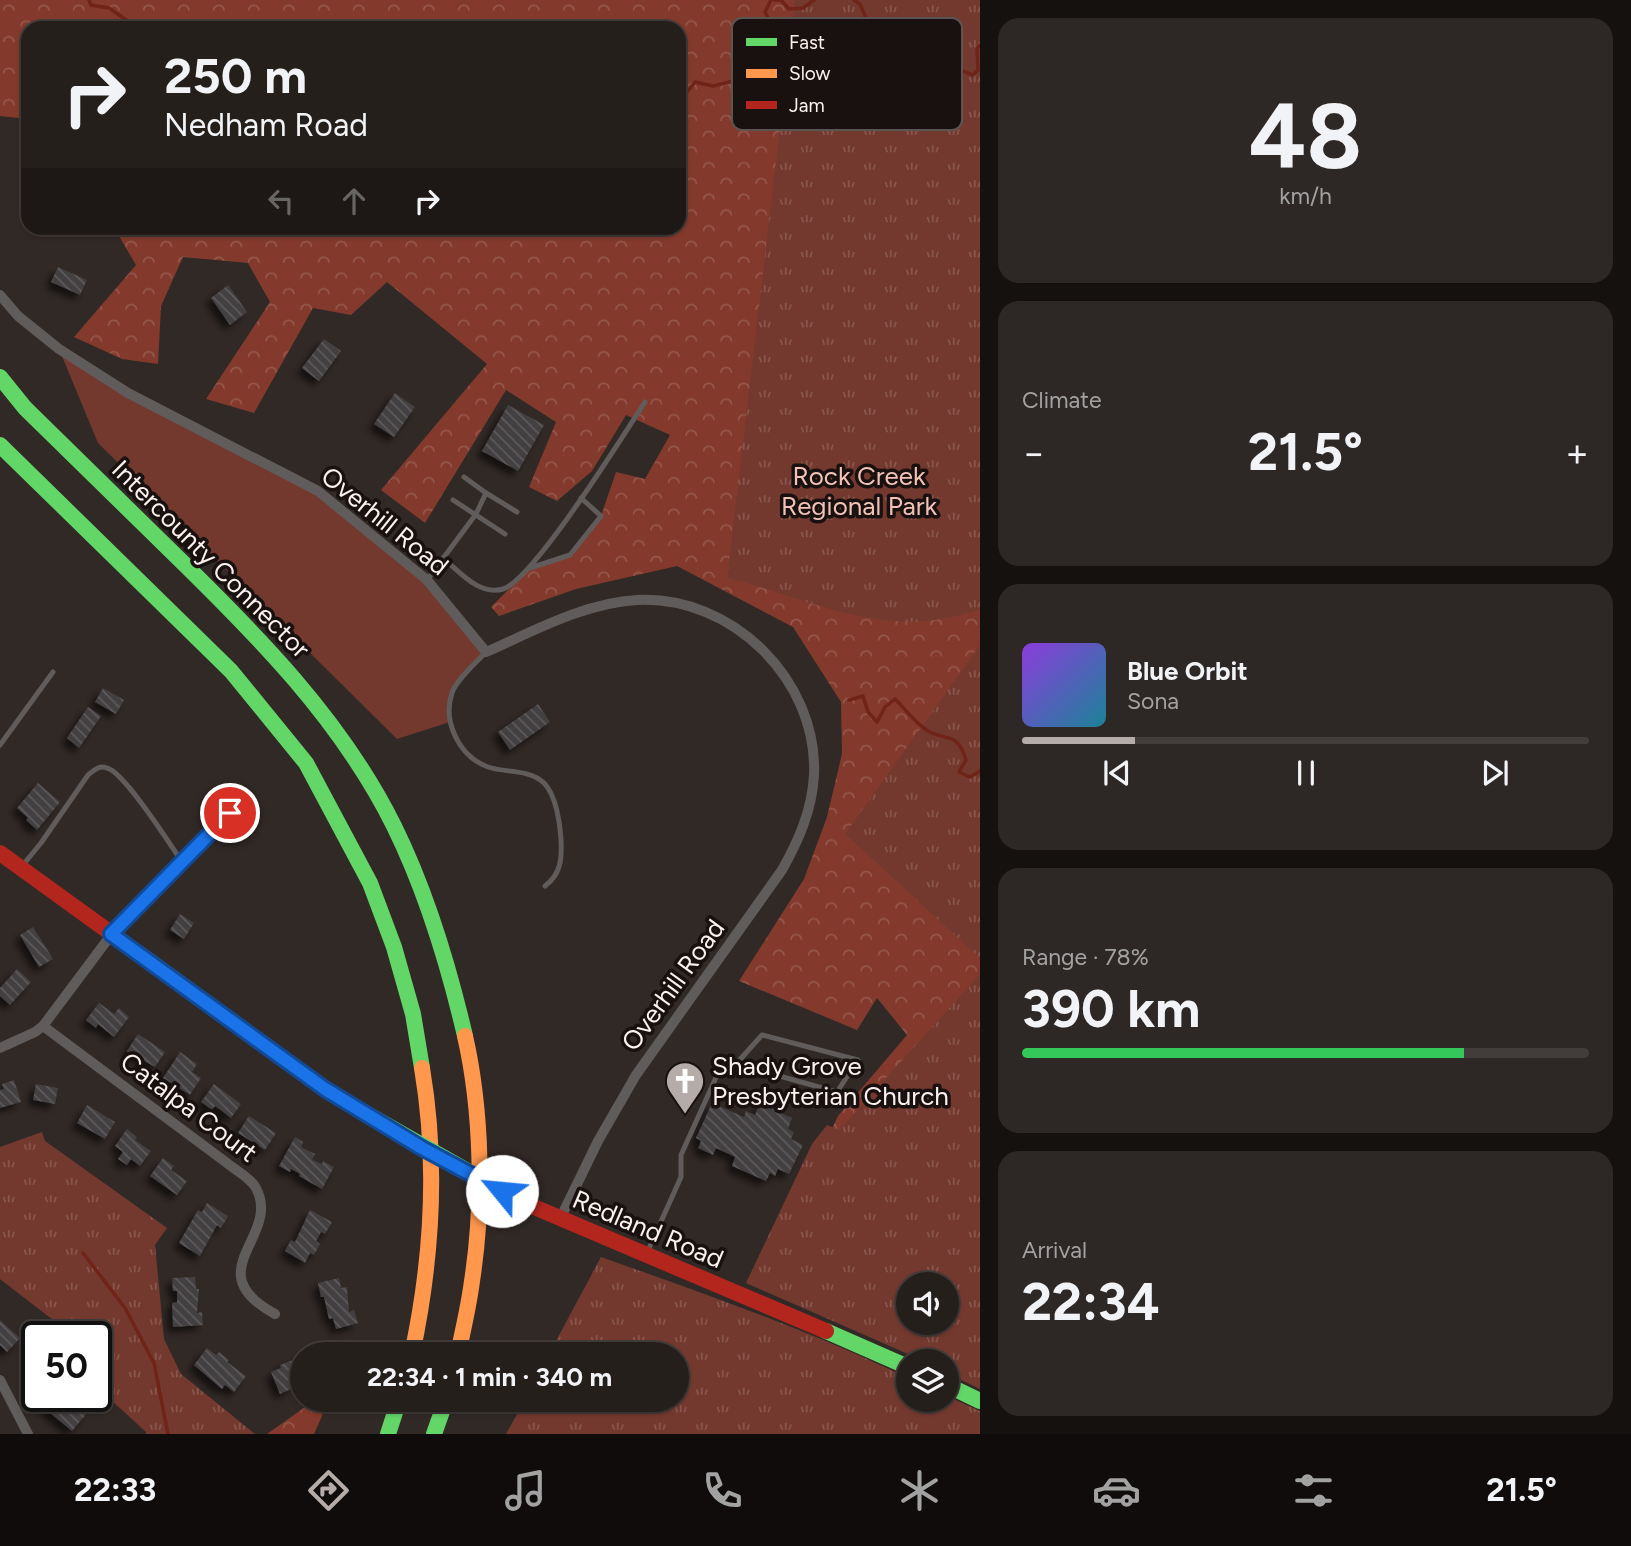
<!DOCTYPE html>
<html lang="en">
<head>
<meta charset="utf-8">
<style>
	:root { --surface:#251f1c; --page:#2d2725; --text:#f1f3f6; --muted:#a3a2a3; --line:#423d3b; --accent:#b5aba8 }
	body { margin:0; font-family:Figtree,sans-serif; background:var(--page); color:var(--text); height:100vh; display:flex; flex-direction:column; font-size:26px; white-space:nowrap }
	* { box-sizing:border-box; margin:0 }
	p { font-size:23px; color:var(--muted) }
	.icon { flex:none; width:38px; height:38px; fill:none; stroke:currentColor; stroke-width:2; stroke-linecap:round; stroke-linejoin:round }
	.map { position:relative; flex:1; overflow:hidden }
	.sheet { display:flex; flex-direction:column; gap:18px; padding:18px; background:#14110f; width:651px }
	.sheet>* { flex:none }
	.hud { position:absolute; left:21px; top:21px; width:665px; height:214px; border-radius:21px; box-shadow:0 2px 5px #0004,0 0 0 2px var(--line); background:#251f1c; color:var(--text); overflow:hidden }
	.controls { position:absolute; left:896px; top:1272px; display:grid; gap:14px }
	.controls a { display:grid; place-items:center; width:63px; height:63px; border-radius:50%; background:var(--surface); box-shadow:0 2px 5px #0004,0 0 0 2px var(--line); font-size:35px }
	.speed { position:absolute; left:21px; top:1321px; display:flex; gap:14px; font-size:35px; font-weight:700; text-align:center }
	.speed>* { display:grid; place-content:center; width:91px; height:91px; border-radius:50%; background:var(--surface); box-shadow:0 2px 5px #0004,0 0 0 2px var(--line); line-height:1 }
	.speed .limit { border:4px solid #111; border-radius:10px; background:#fff; color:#111 }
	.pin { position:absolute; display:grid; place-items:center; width:60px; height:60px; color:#fff; margin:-30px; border:4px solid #fff; border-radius:50%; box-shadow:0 2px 7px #0007 }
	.me { position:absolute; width:77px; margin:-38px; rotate:298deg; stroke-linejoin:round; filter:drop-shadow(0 0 5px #0008) }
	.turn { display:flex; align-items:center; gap:24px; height:147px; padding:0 28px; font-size:32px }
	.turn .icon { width:91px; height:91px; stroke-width:2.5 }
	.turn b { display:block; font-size:49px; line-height:60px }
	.lanes { display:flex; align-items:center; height:66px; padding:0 28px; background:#0003; justify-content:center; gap:35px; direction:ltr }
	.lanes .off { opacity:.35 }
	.big { font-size:52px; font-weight:700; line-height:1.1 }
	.sheet .widget { flex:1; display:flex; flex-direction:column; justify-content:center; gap:10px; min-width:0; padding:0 24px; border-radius:21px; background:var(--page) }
	.sheet .dial { align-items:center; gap:0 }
	.dial b { font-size:91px; line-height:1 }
	.song { display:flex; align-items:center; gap:21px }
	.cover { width:84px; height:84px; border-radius:10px; background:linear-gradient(135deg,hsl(270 70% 55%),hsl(190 70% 35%)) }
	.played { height:7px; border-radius:4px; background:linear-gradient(90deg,var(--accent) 20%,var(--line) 20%) }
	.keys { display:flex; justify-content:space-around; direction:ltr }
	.heat { display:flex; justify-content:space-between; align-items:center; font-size:38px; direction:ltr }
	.charge { height:10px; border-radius:5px; background:linear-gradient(90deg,#34c759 78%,var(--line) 0) }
	.trip { position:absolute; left:290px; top:1342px; width:399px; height:70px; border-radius:35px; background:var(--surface); box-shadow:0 2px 5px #0004,0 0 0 2px var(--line); font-weight:700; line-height:70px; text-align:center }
	.dock { display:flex; height:112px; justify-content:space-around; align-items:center; background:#0f0c0b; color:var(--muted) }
	.dock .icon { width:49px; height:49px }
	.dock .current { color:var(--accent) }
	.dock b { font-size:32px; color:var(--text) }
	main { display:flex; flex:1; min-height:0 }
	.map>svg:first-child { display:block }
	.grass { fill:#73392f }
	.forest { fill:url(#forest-crowns); fill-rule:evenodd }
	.park { fill:url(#park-tufts); fill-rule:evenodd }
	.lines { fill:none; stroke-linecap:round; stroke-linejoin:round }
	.stream { stroke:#6f2417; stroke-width:3.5 }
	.building { fill:url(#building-back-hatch); filter:url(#shadow) }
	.lane { stroke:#605c5b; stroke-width:5 }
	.street { stroke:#605c5b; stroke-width:10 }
	.fast { stroke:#63d668; stroke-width:16 }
	.slow { stroke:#ff974d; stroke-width:16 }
	.jam { stroke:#b3261e; stroke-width:16 }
	.fast-bridge { stroke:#63d668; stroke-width:16 }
	.route-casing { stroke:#114b97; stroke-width:18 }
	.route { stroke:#1a73e8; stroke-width:12 }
	.labels { text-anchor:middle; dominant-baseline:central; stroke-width:7; stroke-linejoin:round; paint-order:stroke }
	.park-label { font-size:26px; fill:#f3c2b7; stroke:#18110f }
	.street-label { font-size:26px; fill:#fcf1ee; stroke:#18110f }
	.poi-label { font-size:26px; fill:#fcf1ee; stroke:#18110f; text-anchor:start }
	.key { fill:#18110f; stroke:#5c5452; stroke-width:2 }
	.key-label { font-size:19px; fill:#fcf1ee }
</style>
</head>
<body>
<main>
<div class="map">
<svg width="980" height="1434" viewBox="0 0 980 1434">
	<defs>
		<pattern id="forest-crowns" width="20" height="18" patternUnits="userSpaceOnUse" patternTransform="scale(1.75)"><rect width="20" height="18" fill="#833a2c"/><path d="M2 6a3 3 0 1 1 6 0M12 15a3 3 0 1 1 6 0" fill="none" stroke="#95574b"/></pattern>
		<pattern id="park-tufts" width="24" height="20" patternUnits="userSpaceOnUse" patternTransform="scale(1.75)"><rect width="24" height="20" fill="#73392f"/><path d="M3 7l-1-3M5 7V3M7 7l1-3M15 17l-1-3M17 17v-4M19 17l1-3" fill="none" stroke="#88564d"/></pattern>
		<pattern id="building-back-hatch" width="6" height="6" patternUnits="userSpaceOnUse" patternTransform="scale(1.75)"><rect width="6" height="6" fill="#423f41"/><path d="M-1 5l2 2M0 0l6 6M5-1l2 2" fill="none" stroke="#5e5b5d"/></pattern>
		<filter id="shadow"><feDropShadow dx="-5.5" dy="5.5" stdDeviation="3.5" flood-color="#0009"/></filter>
	</defs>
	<rect width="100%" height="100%" fill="#312926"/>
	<!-- grass -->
	<path class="grass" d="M59,349L128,393L318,491L427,580L486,652L452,692L450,722L397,739L98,443Z"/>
	<!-- forest -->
	<g class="forest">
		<path d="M0,0H980V1383L947,1362L759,1281L838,1116L907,1035L877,998L857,1030L739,981L804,879L827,817L842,754L841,702L793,627L677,566L576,589L499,616L491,607L530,568L570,555L601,516L616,472L645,479L670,435L626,415L592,471L557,501L529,487L556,422L506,390L425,523L381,490L487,364L387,282L351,315L313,308L254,413L206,399L270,302L248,263L183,257L161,306L158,364L122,359L74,337L136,265L116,231L106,228H679V28H28V119L0,116ZM908,1284H947V1323H908Z"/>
		<path d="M315,1400H329L314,1434H267Z"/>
	</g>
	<!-- park -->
	<g class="park">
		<path d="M795,0H980V609C885,643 817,600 727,578Z"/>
		<path d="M980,645V958L845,834Z"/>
		<path d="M980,974V1389L947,1373V1362L924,1361L746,1283L812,1144L827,1125L839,1130ZM908,1284H947V1323H908Z"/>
		<path d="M42,1132L45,1141L167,1228L155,1245L164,1339L181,1374L255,1434H146V1432L96,1386V1337H64L57,1323L0,1279V1147Z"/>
		<path d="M601,1257C705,1294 809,1330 908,1378V1400H947V1396L980,1411V1434H506L525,1400H677V1354H549Z"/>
	</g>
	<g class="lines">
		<!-- stream -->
		<g class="stream">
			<path d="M89,0L91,5L109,8L138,28"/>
			<path d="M774,0H781L789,9L803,8L814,0"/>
			<path d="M854,0L860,4L871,30L887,40L897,31L907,30C926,53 945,65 973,75L978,70L977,49L980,45"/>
			<path d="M679,59H681L679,73"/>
			<path d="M679,83L688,91L695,82L713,86L741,79C744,64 736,51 735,35L741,29L748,38H761L774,29L765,12L771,0"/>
			<path d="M849,700L863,696L868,712L877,722L885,707L895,699C905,709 916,724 928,731C948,742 957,731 966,760L959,772L970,777L980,771"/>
			<path d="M83,1253L125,1308L154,1363L168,1434"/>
		</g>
	</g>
	<!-- building -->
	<g class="building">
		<path d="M58,267L87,280L80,295L51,282Z"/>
		<path d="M228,285L247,312L230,325L211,298Z"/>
		<path d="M324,339L341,351L319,381L302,368Z"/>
		<path d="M395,393L415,407L394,437L374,424Z"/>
		<path d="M508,405L544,425L518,471L482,451Z"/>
		<path d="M103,688L124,700L116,714L95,702Z"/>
		<path d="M538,704L550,722L510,750L498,732Z"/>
		<path d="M88,707L101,716L79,748L67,738Z"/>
		<path d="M38,783L60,802L37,830L26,820L28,818L17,808Z"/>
		<path d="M180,914L194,923L184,939L170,930Z"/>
		<path d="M33,927L53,959L39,967L20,935Z"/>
		<path d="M17,969L31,982L10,1005L0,996V988Z"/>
		<path d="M99,1003L114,1014L119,1008L129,1017L114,1037L98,1024L96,1028L86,1020Z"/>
		<path d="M138,1034L165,1052L155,1067L127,1051Z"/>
		<path d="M180,1052L197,1064L192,1072L201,1078L190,1095L163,1078Z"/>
		<path d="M14,1080L21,1102L0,1108V1090L4,1089L2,1084Z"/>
		<path d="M36,1084L58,1088L55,1104L33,1100Z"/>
		<path d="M214,1084L241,1104L231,1118L215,1106L212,1110L201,1102Z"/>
		<path d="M712,1103L744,1117L746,1111L755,1115L760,1103L792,1118L788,1129L794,1132L791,1139L803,1145L789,1174L778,1169L775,1176L770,1173L766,1181L732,1166L735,1157L716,1148L713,1155L698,1148L701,1141L696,1138Z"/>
		<path d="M87,1105L115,1122L105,1139L77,1123Z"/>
		<path d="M249,1116L276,1133L265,1150L238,1133Z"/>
		<path d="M127,1129L137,1137L135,1140L151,1151L140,1166L131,1159L127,1165L118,1159L123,1152L115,1146Z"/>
		<path d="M295,1137L303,1142L301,1147L315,1154L312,1160L322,1164L323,1161L334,1167L322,1189L299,1176L300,1174L291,1169L290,1172L279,1166Z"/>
		<path d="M163,1158L174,1166L171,1170L187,1181L177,1195L150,1176Z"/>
		<path d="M207,1203L228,1216L221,1228L217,1225L200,1256L179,1243L198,1210L202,1212Z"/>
		<path d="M310,1210L332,1222L325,1234L321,1232L316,1241L320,1244L314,1255L310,1253L305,1263L285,1251L291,1240L295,1242Z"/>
		<path d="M195,1277L196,1289H199L197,1313L202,1312L203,1325L173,1327L172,1303L177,1302V1291H173L172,1278Z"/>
		<path d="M339,1278L341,1288L347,1287L349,1312L354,1310L358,1323L336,1329L333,1318L329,1319L324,1297H321L318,1283Z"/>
		<path d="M0,1320L20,1338L7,1352L0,1345Z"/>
		<path d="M207,1348L216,1355L219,1352L229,1360L227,1362L246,1376L234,1392L225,1385L222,1389L194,1365Z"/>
		<path d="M303,1356V1383L301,1379L291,1383L293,1388L280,1394L271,1372L281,1368L280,1365Z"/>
		<path d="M53,1396L68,1406L72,1401L87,1413L72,1431L44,1408Z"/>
	</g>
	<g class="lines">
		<!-- lane -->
		<g class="lane">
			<path d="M486,493L517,512"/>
			<path d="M453,500L505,534"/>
			<path d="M443,558C460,572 479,596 503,589C534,579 622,437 645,402"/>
			<path d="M530,568L570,555L601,516L581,498"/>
			<path d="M427,580L476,514L486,493L464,477"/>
			<path d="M486,652C477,662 456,680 452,693C442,722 460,757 488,767C506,773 529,769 544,783C556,795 560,823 561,839C562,859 561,874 545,886"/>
			<path d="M0,745L53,672"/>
			<path d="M22,866L41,843L88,775C94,770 99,765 107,768C124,772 170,844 182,862"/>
			<path d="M646,1255L681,1177V1155L718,1073L725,1066L736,1064L837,1092L858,1060L762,1035L736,1064"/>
		</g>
		<!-- street -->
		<g class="street">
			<path d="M0,295L18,316L59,349L128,393L318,491L427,580L486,652C534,631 584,603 637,600C732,595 818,680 814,775C812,810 799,840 782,870L636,1075L598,1141L560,1219"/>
			<path d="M43,1026L227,1163C235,1170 251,1178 256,1188C282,1237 196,1271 275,1314"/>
			<path d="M0,1048L35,1032L43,1026L111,935L246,796"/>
			<path d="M0,1380L28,1434"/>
		</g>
		<!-- fast -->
		<g class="fast">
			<path d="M0,377L25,408C74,456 123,504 172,552C256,634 341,719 394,826C427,893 448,963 465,1036"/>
			<path d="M0,445L231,671L306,763L370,883L394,947L413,1014L422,1068"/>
			<path d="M141,955L325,1089L367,1114"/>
			<path d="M826,1331L908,1367"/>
			<path d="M947,1385L980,1401"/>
			<path d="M388,1434L399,1400"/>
			<path d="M434,1434L446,1400"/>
		</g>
		<!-- slow -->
		<g class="slow">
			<path d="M412,1354C432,1260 438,1163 422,1068"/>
			<path d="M458,1354C463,1330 469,1305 472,1281C484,1204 482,1111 465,1036"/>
		</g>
		<!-- jam -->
		<g class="jam">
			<path d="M0,853L141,955"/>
			<path d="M520,1201L826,1331"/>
		</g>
		<!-- fast-bridge -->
		<path class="fast-bridge" d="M367,1114L520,1201"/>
	</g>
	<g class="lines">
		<!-- route casing -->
		<g class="route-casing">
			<path id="route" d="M230,813L111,934L325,1089L422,1148L502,1191"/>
		</g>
		<!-- route -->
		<use href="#route" class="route"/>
	</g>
	<!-- icons -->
	<defs>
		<g id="church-pin" transform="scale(2.0125)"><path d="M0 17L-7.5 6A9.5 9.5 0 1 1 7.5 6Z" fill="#b5aba8" stroke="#18110f"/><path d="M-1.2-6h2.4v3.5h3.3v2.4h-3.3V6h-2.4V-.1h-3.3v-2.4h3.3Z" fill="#fff"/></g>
	</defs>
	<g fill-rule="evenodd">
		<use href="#church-pin" x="685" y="1081"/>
	</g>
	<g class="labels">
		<!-- park labels -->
		<g class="park-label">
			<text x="859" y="476">Rock Creek<tspan x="859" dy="30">Regional Park</tspan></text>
		</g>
		<!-- street labels -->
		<g class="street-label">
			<text transform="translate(385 521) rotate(39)">Overhill Road</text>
			<text transform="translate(211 559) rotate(45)">Intercounty Connector</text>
			<text transform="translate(673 985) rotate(-54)">Overhill Road</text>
			<text transform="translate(189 1107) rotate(37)">Catalpa Court</text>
			<text transform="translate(648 1229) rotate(23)">Redland Road</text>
		</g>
		<!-- poi labels -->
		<g class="poi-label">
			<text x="712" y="1066">Shady Grove<tspan x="712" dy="30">Presbyterian Church</tspan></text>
		</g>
	</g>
	<!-- legend -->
	<rect x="732" y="18" width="230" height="112" rx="10" class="key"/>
	<rect x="746" y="38" width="31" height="8" fill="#63d668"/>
	<rect x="746" y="69" width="31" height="9" fill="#ff974d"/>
	<rect x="746" y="101" width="31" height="8" fill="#b3261e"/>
	<g class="key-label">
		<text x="789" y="49">Fast</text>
		<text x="789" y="80">Slow</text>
		<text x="789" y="112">Jam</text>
	</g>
</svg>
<div class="controls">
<a><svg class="icon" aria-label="sound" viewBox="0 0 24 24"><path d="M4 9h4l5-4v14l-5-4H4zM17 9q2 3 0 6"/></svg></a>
<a><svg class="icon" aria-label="layers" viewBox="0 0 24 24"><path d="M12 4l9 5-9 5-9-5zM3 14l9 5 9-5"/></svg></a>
</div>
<div class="speed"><div class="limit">50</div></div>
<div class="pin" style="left:230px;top:813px;background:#d93025"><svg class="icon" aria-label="arrive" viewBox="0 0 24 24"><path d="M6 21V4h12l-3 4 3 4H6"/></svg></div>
<svg class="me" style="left:502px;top:1191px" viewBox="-20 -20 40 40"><circle r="19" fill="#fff"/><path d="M0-13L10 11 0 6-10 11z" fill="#1a73e8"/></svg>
<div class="trip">22:34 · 1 min · 340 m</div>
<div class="hud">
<div class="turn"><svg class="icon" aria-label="right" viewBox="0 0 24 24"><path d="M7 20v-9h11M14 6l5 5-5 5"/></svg><div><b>250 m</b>Nedham Road</div></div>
<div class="lanes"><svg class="icon off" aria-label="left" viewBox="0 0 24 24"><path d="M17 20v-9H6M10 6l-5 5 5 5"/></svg><svg class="icon off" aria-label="ahead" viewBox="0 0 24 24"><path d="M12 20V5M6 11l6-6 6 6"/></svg><svg class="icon" aria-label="right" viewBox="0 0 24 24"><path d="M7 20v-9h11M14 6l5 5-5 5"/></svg></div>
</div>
</div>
<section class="sheet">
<div class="widget dial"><b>48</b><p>km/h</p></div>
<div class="widget"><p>Climate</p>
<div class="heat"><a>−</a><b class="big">21.5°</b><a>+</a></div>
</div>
<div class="widget">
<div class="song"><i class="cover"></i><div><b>Blue Orbit</b><p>Sona</p></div></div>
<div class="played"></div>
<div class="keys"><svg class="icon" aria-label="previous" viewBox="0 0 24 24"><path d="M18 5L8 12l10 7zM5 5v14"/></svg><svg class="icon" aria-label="pause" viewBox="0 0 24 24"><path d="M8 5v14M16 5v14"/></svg><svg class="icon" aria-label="next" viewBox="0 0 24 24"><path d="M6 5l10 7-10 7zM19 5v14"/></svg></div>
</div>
<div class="widget"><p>Range · 78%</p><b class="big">390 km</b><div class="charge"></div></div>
<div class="widget"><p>Arrival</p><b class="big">22:34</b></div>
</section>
</main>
<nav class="dock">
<b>22:33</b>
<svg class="icon current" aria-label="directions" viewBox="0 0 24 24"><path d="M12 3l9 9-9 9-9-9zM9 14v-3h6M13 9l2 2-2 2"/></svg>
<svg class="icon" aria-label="music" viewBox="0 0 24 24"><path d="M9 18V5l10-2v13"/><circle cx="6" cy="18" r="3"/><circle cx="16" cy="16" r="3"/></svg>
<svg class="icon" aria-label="phone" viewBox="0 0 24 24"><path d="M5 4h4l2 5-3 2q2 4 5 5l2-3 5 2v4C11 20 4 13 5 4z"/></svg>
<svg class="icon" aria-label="climate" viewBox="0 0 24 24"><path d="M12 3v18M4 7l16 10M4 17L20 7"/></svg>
<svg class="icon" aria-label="car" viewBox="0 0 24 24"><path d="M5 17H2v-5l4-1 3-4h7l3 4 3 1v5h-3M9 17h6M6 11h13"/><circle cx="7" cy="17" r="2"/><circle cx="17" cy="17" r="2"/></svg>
<svg class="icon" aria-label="filters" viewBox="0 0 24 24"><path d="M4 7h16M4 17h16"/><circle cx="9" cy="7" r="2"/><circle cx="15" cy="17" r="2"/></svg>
<b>21.5°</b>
</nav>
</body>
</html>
